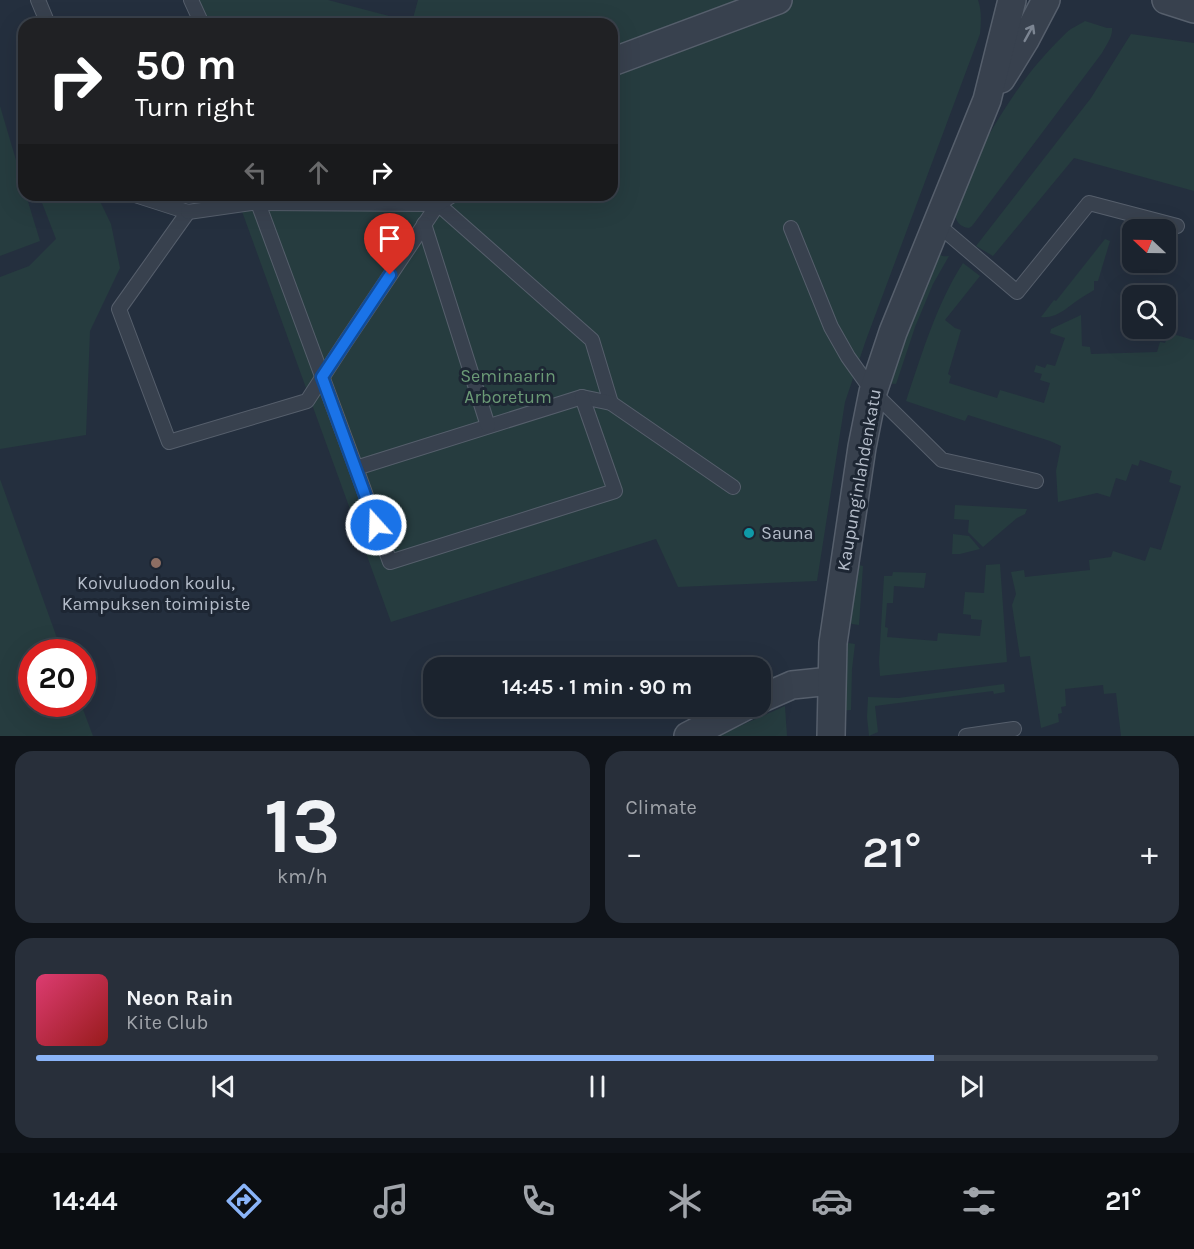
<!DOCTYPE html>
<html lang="en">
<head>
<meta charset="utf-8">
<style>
	:root { --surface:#1b232e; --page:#282f3a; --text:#f1f3f6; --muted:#a0a4aa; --line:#39404a; --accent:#8ab4f8 }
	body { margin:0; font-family:Karla,sans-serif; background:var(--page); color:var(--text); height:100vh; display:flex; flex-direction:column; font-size:22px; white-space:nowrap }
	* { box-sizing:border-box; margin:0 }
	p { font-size:20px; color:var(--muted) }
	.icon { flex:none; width:33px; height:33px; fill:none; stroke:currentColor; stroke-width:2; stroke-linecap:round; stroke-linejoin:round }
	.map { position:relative; height:736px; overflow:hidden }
	.details { display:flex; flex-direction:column; gap:15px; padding:15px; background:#0f1319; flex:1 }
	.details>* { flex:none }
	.banner { position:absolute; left:18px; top:18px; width:600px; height:183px; border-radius:18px; box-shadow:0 6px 24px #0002,0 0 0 2px var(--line); background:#202124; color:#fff; overflow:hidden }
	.needle { width:39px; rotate:292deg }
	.buttons { position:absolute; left:1122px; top:219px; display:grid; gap:12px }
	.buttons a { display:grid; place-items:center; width:54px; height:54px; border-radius:12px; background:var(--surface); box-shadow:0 6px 24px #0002,0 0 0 2px var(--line); font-size:30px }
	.speed { position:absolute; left:18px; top:639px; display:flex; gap:12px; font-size:30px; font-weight:700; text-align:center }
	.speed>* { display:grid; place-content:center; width:78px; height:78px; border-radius:50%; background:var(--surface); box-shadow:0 6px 24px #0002,0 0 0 2px var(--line); line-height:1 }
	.speed .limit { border:9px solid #d22; background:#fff; color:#111 }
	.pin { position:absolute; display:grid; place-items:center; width:51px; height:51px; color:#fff; margin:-62px -26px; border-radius:50% 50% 50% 0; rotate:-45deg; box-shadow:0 0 6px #0007 }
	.pin .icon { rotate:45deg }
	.me { position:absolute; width:66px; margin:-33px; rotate:340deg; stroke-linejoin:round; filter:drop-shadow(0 0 4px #0008) }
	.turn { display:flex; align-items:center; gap:21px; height:126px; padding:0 18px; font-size:27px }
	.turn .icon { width:78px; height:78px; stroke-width:2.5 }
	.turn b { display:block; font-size:42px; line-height:51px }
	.lanes { display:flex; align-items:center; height:57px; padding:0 18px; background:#0003; justify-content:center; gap:30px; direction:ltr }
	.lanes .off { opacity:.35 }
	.big { font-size:45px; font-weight:600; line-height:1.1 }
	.details .card { flex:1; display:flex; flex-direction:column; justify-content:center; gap:9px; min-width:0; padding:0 21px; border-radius:18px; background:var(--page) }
	.details .dial { align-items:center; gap:0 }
	.dial b { font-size:78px; line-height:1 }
	.song { display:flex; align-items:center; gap:18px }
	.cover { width:72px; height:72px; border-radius:9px; background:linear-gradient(135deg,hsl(340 70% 55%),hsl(0 70% 35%)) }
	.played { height:6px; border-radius:3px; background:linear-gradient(90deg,var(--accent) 80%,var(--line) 80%) }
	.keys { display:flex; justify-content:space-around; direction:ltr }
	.heat { display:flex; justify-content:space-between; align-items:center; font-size:33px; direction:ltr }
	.details .tiles { flex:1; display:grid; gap:15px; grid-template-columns:1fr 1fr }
	.card:last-child { grid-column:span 2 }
	.trip { position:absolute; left:423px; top:657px; width:348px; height:60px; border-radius:18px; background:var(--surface); box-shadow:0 6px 24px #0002,0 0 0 2px var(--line); font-weight:600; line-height:60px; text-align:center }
	.menu { display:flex; height:96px; justify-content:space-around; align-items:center; background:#0b0e12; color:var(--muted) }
	.menu .icon { width:42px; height:42px }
	.menu .current { color:var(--accent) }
	.menu b { font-size:27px; color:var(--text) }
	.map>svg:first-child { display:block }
	.green { fill:#263c3f }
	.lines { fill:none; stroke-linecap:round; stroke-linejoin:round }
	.service-casing { stroke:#565f6c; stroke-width:16 }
	.minor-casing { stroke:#565f6c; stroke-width:30 }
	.service { stroke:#38414e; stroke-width:14 }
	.minor { stroke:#38414e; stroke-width:27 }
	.oneway { stroke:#7c8592 }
	.route-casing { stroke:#114b97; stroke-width:15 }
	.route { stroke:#1a73e8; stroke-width:10 }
	.culture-dot { fill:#0f9aa8; stroke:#1d2633; stroke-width:2 }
	.education-dot { fill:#8d6e63; stroke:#1d2633; stroke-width:2 }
	.labels { text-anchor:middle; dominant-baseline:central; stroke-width:6; stroke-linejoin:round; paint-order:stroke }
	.park-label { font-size:18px; fill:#6b9a76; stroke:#1d2633 }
	.street-label { font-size:18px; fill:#b4bcc9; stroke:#1d2633 }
	.poi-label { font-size:18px; fill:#b4bcc9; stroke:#1d2633; text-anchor:start }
</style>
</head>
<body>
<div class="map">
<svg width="1194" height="736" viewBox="0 0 1194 736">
	<rect width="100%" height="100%" fill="#242f3e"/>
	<!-- green -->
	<g class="green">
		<path d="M188,0H328L412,22L418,0H978C982,11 981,23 980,34L866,340L845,402L817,581L678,587L656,539L391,622L236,195H612V24H194Z"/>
		<path d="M1085,21L1107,28H1112C1113,37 1106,45 1102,53L972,226L969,228C956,227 953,215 956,204C958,197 962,189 965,182C980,147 1001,113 1023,82C1035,65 1051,48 1066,33C1071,28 1079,25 1085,21Z"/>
		<path d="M1131,34L1194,43V191L1074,158L993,256L976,246L1091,98Z"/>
		<path d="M0,106L24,187V195H26L40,241L0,256Z"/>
		<path d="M39,195H97L111,224L120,268L90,331L86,435L0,449V277L29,266L56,239Z"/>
		<path d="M1105,239L1110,241L1098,281H1094V290C1090,293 1085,295 1081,298C1068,306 1058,319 1041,317L1054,300L1056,301Z"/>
		<path d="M936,251C940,256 943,257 949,256L933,284L915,327L896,384L887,383Z"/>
		<path d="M963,263L980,276L945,320L955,328L961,330L948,374L951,376L949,383L997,398L1000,390L1044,403L1050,383L1040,380L1042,374L1034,372L1036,365L1045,368L1047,364L1055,366L1065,338L1050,333L1051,329L1081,315L1082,346L1090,347L1091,354L1157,352L1160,342L1165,343L1169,333L1194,340V736H1121L1116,693L1104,694L1103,685L1065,689L1066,706L1061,707L1062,713L1058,714L1059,722L1041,728L1030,656L1020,657L1012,605L1016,594L1011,572L1024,570L1025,577L1090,570L1089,560L1111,557L1113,551L1145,561L1150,547L1161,550L1181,486L1169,482L1172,471L1140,460L1138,466L1132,464L1126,481L1116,478L1110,497L1097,493L1058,502L1056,471L1061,446L1050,441L968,415L965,421L906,401C922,354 936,305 963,263Z"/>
		<path d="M0,479L62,652H32V704H81L93,736H0Z"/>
		<path d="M955,505L1027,509L1025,514L1017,518L983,547L968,532L969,520L954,519Z"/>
		<path d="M953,534L969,536L980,549L960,554H952Z"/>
		<path d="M854,564L863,566L859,625L845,623Z"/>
		<path d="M1000,564L1007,662L880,676L879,662L884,576H892L893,572L926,573L924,588L894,586L893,603H887L885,627L888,628L887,637L937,641L938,633L980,636L982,620L971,619V615L963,614L965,592L984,593L986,565Z"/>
		<path d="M842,642L855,644L852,669L851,710L839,711Z"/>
		<path d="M1004,684L1005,692L994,694L993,691L875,706L878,732L869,736L867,717L868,697L898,698Z"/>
		<path d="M785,706L787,736H717Z"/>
	</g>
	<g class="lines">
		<!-- service casing -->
		<g class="service-casing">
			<g id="service">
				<path d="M38,0L48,24"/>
				<path d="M191,0L202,24"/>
				<path d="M135,195L188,212L119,309L169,442L307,401L344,344L438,204L592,340L611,403"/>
				<path d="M258,203L356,468L582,397L611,403L733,487"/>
				<path d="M188,212L251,203L438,204L453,195"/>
				<path d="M424,224L488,426"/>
				<path d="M937,224L1017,292L1089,203L1177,226"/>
				<path d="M791,228L831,327L848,357L873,392L942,460L1036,481"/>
				<path d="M356,468L390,562L615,491L582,397"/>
				<path d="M966,736L1014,729"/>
			</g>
		</g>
		<!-- minor casing -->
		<g class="minor-casing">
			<g id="minor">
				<path d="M1166,0L1194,9"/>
				<path d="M612,62L778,0"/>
				<path d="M1001,79L1025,40L1046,0"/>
				<path d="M760,699L792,685L831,681"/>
				<path d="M688,736L746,706"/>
				<path d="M831,736L833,643L862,447L873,392L893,332L987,100L1012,0"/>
			</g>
		</g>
		<!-- service -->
		<use href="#service" class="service"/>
		<!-- minor -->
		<use href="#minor" class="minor"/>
	</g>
	<!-- one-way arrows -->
	<defs><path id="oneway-shaft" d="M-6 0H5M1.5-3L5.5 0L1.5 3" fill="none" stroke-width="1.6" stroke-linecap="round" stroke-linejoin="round" transform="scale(1.5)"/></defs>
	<use class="oneway" href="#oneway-shaft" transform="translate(1029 33) rotate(-61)"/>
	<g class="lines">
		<!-- route casing -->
		<g class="route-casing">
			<path id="route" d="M376,525L322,377L390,275"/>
		</g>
		<!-- route -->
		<use href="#route" class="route"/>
	</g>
	<!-- markers -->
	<circle class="culture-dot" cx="749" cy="533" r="6"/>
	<circle class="education-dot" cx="156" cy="563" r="6"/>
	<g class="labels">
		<!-- park labels -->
		<g class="park-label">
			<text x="508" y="376">Seminaarin<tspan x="508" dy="21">Arboretum</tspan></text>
		</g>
		<!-- street labels -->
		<g class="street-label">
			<text transform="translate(859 480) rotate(-80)">Kaupunginlahdenkatu</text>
		</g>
		<!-- poi labels -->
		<g class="poi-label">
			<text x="761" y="533">Sauna</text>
			<text x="156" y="583" text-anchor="middle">Koivuluodon koulu,<tspan x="156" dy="21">Kampuksen toimipiste</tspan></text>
		</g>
	</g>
</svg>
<div class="buttons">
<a><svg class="needle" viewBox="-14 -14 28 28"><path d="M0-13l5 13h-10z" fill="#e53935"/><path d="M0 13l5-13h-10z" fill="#a0a4aa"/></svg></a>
<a><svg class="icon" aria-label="search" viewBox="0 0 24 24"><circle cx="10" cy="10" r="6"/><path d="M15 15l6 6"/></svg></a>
</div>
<div class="speed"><div class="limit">20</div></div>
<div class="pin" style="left:390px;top:275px;background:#d93025"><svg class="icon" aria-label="arrive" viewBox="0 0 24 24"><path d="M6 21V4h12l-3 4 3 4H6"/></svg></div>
<svg class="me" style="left:376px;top:525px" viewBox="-20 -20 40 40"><circle r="17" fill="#1a73e8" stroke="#fff" stroke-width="3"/><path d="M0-11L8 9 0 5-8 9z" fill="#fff"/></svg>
<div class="trip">14:45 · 1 min · 90 m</div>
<div class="banner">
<div class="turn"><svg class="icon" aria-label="right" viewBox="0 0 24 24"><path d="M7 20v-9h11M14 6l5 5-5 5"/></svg><div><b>50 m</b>Turn right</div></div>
<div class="lanes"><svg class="icon off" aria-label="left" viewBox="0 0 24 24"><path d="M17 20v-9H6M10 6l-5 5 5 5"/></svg><svg class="icon off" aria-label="ahead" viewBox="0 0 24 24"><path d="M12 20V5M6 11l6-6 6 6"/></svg><svg class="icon" aria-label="right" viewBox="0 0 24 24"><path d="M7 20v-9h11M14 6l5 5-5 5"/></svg></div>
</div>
</div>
<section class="details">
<div class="tiles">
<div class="card dial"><b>13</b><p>km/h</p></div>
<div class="card"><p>Climate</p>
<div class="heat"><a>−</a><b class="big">21°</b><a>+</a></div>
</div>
<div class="card">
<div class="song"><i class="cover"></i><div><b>Neon Rain</b><p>Kite Club</p></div></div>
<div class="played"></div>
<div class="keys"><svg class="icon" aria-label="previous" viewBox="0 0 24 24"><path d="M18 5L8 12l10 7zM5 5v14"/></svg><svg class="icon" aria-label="pause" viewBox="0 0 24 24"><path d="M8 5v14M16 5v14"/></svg><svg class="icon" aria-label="next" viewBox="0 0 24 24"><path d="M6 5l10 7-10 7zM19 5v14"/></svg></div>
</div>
</div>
</section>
<nav class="menu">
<b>14:44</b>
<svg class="icon current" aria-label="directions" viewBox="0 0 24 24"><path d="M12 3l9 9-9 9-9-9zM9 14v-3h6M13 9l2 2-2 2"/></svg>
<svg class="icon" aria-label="music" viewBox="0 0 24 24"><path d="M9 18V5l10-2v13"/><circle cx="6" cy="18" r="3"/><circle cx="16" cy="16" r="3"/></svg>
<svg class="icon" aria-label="phone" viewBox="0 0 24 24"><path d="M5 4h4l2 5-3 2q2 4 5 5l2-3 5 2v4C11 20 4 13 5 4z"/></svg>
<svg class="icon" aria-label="climate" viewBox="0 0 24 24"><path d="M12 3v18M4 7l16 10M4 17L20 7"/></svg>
<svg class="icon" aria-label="car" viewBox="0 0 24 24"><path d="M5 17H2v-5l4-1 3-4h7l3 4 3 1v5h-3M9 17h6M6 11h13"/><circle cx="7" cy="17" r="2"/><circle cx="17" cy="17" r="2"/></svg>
<svg class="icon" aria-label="filters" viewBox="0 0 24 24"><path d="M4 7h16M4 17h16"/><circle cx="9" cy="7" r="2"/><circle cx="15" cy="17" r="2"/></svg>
<b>21°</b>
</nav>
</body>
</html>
